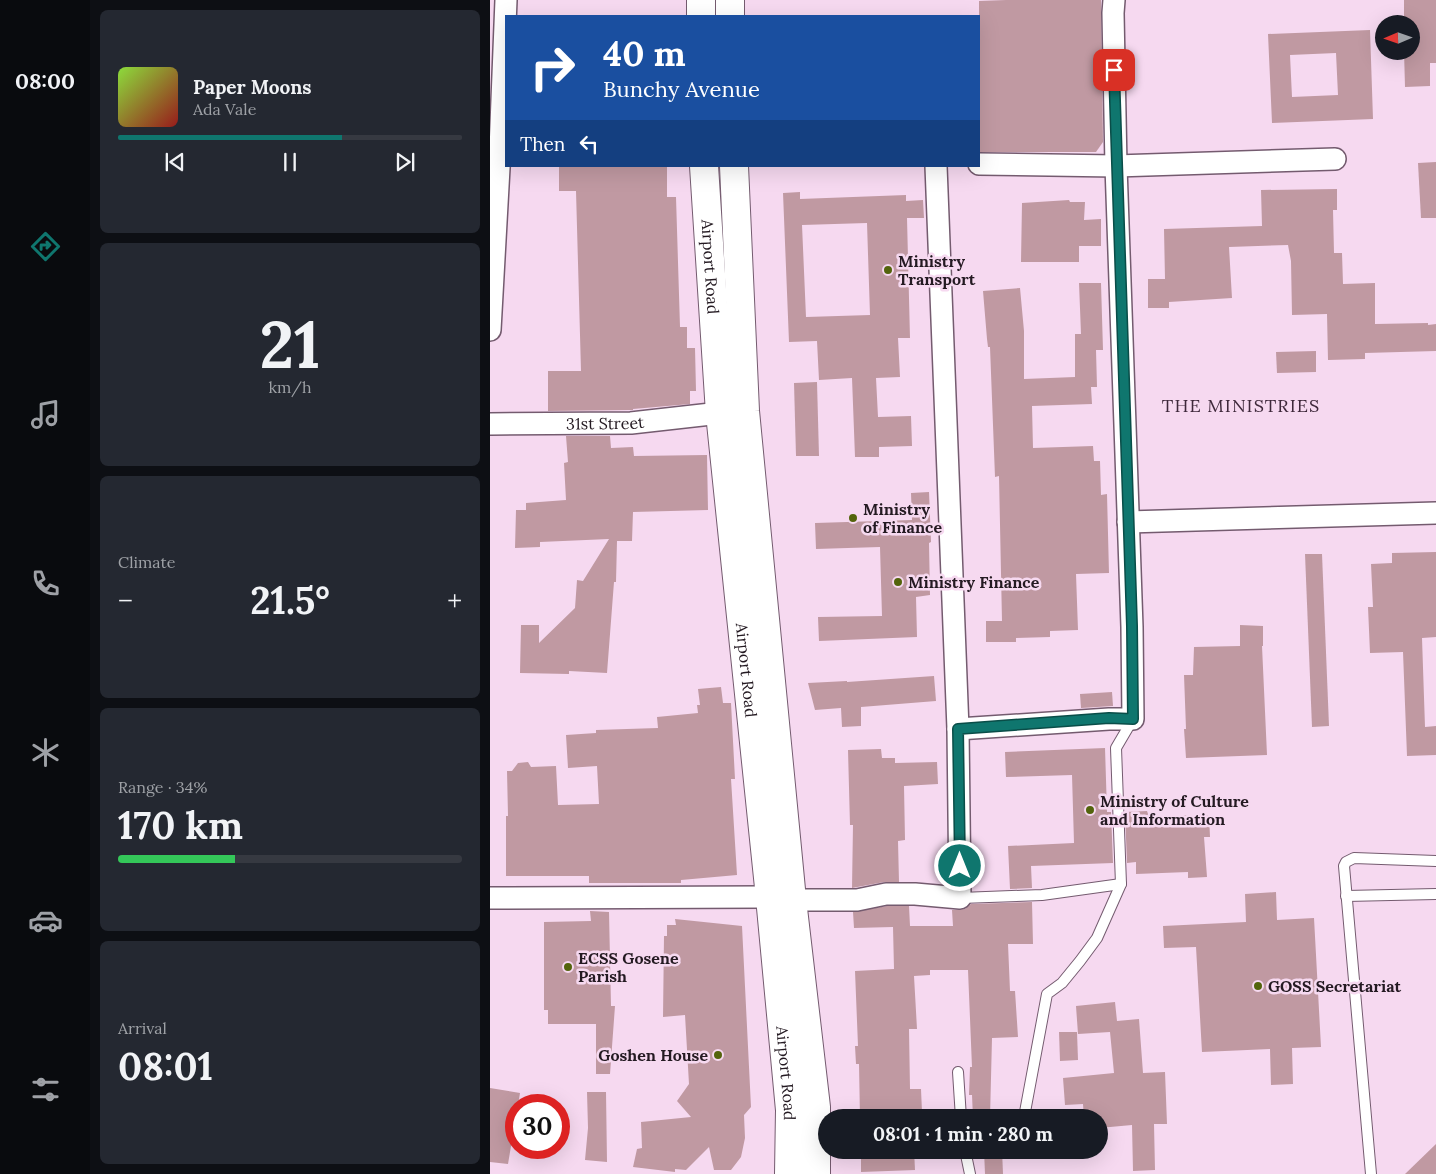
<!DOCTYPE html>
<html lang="en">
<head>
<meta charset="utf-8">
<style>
	:root { --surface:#171b24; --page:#242831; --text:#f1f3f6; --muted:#9ea1a6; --line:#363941; --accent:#0f766e }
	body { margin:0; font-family:Lora,serif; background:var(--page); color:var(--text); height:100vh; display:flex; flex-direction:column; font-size:19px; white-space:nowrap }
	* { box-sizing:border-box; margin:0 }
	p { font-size:16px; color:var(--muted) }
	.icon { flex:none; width:28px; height:28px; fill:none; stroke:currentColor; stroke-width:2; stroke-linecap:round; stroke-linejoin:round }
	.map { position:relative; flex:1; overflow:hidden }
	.sheet { display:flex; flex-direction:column; gap:10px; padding:10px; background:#0d0f14; width:400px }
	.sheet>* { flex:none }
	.banner { position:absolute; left:15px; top:15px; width:475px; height:152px; border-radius:0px; box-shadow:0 5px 20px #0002; background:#1a4fa0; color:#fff; overflow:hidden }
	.needle { width:32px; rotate:268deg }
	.fabs { position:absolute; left:885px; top:15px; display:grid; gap:10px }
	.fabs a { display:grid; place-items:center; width:45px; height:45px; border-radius:50%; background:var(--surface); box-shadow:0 5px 20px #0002; font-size:25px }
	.speed { position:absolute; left:15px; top:1094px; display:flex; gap:10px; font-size:25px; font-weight:700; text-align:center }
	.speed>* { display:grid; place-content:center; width:65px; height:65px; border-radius:50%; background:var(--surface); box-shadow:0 5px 20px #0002; line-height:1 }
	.speed .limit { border:8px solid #d22; background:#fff; color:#111 }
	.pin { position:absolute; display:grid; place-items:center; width:42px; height:42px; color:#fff; margin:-21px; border-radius:10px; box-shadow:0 2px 8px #0006 }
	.me { position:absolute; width:55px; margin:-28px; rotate:0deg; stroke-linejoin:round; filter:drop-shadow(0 0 4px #0008) }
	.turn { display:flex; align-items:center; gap:18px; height:105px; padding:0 15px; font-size:22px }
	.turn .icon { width:65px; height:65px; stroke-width:2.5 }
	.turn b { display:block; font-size:35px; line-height:42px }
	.then { display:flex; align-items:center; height:48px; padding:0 15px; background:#0003; gap:10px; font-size:19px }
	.big { font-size:38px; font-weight:700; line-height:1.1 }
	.sheet .card { flex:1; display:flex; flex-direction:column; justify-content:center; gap:8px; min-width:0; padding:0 18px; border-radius:8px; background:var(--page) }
	.sheet .dial { align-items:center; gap:0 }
	.dial b { font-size:65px; line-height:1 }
	.song { display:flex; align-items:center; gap:15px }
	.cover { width:60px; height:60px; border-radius:8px; background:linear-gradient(135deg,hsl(90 70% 55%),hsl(0 70% 35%)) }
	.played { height:5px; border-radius:2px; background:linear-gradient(90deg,var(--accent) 65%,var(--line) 65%) }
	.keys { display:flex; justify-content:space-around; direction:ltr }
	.heat { display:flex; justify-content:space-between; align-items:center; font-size:28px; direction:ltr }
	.charge { height:8px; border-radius:4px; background:linear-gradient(90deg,#34c759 34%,var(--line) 0) }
	.trip { position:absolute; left:328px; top:1109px; width:290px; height:50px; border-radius:25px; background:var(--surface); box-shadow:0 5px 20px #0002; font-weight:700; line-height:50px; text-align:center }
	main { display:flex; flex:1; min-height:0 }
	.tab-bar { display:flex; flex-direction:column; width:90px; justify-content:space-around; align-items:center; background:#090b0e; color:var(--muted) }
	.tab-bar .icon { width:35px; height:35px }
	.tab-bar .on { color:var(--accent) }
	.tab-bar b { font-size:22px; color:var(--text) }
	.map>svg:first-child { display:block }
	.building { fill:#c099a2; fill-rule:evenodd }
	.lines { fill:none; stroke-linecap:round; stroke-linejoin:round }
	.lane-casing { stroke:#745b6f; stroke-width:12 }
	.street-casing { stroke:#745b6f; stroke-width:24 }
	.primary-casing { stroke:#745b6f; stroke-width:30 }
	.lane { stroke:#fff; stroke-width:10 }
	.street { stroke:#fff; stroke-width:21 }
	.primary { stroke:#fff; stroke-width:28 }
	.route-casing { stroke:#0a4d48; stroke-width:12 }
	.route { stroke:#0f766e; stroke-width:9 }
	.poi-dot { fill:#53640c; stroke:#f6d9f0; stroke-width:2 }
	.labels { text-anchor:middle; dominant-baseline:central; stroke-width:5; stroke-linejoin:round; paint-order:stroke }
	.poi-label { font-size:16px; font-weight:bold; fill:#241a22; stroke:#f6d9f0; text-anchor:start }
	.street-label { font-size:16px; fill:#241a22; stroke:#f6d9f0 }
	.neighbourhood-label { font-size:18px; letter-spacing:1px; fill:#3e283a; stroke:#f6d9f0 }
</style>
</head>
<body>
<main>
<nav class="tab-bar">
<b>08:00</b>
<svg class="icon on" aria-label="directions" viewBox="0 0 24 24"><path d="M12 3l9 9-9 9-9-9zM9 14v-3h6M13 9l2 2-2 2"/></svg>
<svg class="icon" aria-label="music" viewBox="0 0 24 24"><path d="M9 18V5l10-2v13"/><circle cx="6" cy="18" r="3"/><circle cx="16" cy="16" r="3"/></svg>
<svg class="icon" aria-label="phone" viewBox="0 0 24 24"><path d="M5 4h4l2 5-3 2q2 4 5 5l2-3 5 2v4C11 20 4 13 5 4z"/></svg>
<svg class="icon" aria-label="climate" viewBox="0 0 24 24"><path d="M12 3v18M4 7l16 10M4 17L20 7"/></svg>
<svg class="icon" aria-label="car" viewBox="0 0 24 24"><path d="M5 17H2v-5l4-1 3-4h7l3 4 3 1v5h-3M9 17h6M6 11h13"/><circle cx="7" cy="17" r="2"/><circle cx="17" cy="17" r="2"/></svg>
<svg class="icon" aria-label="filters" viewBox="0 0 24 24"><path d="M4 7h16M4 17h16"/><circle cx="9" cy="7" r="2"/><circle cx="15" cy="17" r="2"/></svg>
</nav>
<section class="sheet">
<div class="card">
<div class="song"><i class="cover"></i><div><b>Paper Moons</b><p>Ada Vale</p></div></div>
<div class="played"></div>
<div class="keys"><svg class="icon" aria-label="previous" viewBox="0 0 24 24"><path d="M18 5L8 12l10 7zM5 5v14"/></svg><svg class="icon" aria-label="pause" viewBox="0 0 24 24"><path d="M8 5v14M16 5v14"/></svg><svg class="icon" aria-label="next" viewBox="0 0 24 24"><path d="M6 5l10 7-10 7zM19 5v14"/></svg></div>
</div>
<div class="card dial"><b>21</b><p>km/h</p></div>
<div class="card"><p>Climate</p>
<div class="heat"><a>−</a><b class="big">21.5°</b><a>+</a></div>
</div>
<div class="card"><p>Range · 34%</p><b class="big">170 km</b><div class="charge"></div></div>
<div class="card"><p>Arrival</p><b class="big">08:01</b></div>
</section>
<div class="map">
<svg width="946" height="1174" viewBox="0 0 946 1174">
	<rect width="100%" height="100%" fill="#f6d9f0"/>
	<!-- building -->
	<g class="building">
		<path d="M516,0H611L613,142L606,152H489V1Z"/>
		<path d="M914,0H946V63H940V86L915,87L914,51H921V24H914Z"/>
		<path d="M880,30L883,119L782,123L778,34ZM846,53L848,95L802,97L800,55Z"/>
		<path d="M946,162V218H931L928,163Z"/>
		<path d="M69,166H177V197H186L190,327H197V348H205L206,391H200V404L143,409V410H140L58,411V371H91L86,191H69Z"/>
		<path d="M847,189V210H843L844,253H852L853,284L885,283V324L938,323V325L946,324V351L875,353V359L838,360L837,314L802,315L801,261L798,245L739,247L742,298L679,302V308H658V279H675L674,229L772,226L771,190Z"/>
		<path d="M310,192V199L416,195V201L433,200L434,218H417L420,338H408L410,377L386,378L388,417L421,416L422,446L389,447V457H365L362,378L329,380L327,341L299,342L293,193ZM377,223L380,315L316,317L312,225Z"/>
		<path d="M579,200L580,202H595L594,220L611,219V246H589V262H531L532,203Z"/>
		<path d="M589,283H611L613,350H606L607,387H601L602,404L542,406L543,448L603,446L604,461H610L611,495L617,494L619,573L586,574L588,630L560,631V637L526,638V642H496V621H512L509,476L505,477L500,347H498L497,339L493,291L530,288L534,331V379L585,377V334H591Z"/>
		<path d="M826,351V372L787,373L786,352Z"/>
		<path d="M327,382L329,456H306L304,383Z"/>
		<path d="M76,436H120L121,448L143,447L144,456L217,455L218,510L143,512L142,541H127L126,582H124L117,673L79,671V674L30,673L31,625H49V643L85,608L87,580L93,581L119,539L50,542V547L25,548L26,510H36V503L76,500L74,463L78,462Z"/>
		<path d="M439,492L441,542L439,543L440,595L426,597L427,637L329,641L328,617L392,616L390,547L326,549L325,523L422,520L421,493Z"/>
		<path d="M946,552V637L932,638L935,727L946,726V755L917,756L913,652L880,653L878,607H883L881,564L902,563V553Z"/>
		<path d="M815,554H832L839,726L822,727Z"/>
		<path d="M750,625L773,626V646H772L777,755L696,758L694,729H696L694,675H703L704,647L750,646Z"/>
		<path d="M444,676L446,701L371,707V726L352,727L351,708L325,710L318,683L357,681V682Z"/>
		<path d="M231,687L233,703H241L245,779H241L247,875L191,880V883H99V876H16V816H18L17,771H22L28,763L38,762L41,767L66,766L68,805L109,804L107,766L78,768L76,735L106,733V730L168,728L167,717L208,713L207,705H210L208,689Z"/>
		<path d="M622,692L623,706L591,708L590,694Z"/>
		<path d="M615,748L617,812H621L623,863L541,866L542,888L520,889L518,846L584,843L582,775L516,777L515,752Z"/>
		<path d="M391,749L392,758H405V763L447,762L448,784L414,786L415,840L408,841L409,882H394L362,888L363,825H360L358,750Z"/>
		<path d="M657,811L658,814H663V816L719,815L720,837H714L717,877L698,878V872L646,874V862L637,863L635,812Z"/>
		<path d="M786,892L787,920L824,918L831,1047L802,1048L803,1084L781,1085L780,1049L712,1052L706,947L674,948L673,926L756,922L755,894Z"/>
		<path d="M542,902L543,944H518L520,991H525L528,1037L502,1038L500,1118H483L482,1095H479L480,1067H482L478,970H440V975L424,976L427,1029H419L420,1089H431L432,1112L423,1113V1118H370L369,1064H366L365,1046H368L365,971L404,969L403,927L364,928L363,912L397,906H419L420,926H463L462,910L475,909L481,904Z"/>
		<path d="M100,911L119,912L121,1006H125L120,1074H106V1024H58V1010H54V922L101,921Z"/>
		<path d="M185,919L252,926L261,1107L254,1115L255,1138L251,1157L241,1170H224L219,1147L196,1170L185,1169V1172L143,1167L147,1149L152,1148L151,1122L201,1117L187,1101L199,1084L195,1015L173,1017L174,936H177V925H186Z"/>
		<path d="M625,1002L627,1021L649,1019L653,1073L675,1072L677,1124H664L665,1170L643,1171L642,1125L609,1128V1118H594L593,1104L575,1105L573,1078L624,1073L620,1032L588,1034L586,1006Z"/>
		<path d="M569,1032H587L588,1060L570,1061Z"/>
		<path d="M0,1088L30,1093L28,1105H26V1116L18,1164L0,1162Z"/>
		<path d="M97,1092H116L117,1162L95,1160L98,1128Z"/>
		<path d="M946,1144V1174H915Z"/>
		<path d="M371,1150H424L425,1170L371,1172Z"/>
		<path d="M494,1150H512L513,1174H495Z"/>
	</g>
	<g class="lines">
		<!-- lane casing -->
		<g class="lane-casing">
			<g id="lane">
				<path d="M856,896L946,894"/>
				<path d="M470,898L552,895L631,884"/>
				<path d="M468,1072L471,1118"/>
				<path d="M535,1112L557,994L572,983L590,961L607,938L631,884L626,748L643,719"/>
				<path d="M475,1150L480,1174"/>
				<path d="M881,1174L854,866L856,862L864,858L946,861"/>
			</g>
		</g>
		<!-- street casing -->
		<g class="street-casing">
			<g id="street">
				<path d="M489,164L626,166L845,159"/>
				<path d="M0,330L10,150L16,0"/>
				<path id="s1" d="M0,424L141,423L230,413"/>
				<path d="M638,522L946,513"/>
				<path d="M468,729L619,719H643L642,627L626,166L623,13L624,0"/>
				<path d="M0,898L280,897L302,900H367L396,894H425L470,898L468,729L446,166"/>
			</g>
		</g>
		<!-- primary casing -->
		<g class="primary-casing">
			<g id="primary">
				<path d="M211,0V16"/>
				<path d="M240,0V16"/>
				<path id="s2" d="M214,166L230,413L280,897L300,1110L299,1174"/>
				<path d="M244,166L255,411L302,900L326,1107V1174"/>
			</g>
		</g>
		<!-- lane -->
		<use href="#lane" class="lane"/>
		<!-- street -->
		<use href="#street" class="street"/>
		<!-- primary -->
		<use href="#primary" class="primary"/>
	</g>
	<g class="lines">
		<!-- route casing -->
		<g class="route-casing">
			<path id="route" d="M470,866L468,729L619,718L643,719L642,626L624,70"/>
		</g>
		<!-- route -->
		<use href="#route" class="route"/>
	</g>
	<!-- markers -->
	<g class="poi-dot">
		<circle cx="398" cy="270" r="5"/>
		<circle cx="363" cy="518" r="5"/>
		<circle cx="408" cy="582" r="5"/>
		<circle cx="600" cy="810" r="5"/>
		<circle cx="78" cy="967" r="5"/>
		<circle cx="768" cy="986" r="5"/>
		<circle cx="228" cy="1055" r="5"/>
	</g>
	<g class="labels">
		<!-- poi labels -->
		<g class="poi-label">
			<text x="408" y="261">Ministry<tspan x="408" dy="18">Transport</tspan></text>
			<text x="373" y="509">Ministry<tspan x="373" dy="18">of Finance</tspan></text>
			<text x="418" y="582">Ministry Finance</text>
			<text x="610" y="801">Ministry of Culture<tspan x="610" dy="18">and Information</tspan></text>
			<text x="88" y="958">ECSS Gosene<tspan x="88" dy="18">Parish</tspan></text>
			<text x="778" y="986">GOSS Secretariat</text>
			<text x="218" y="1055" text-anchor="end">Goshen House</text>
		</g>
		<!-- street labels -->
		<g class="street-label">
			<text stroke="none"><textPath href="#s2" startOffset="101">Airport Road</textPath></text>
			<text stroke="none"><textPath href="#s1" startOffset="115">31st Street</textPath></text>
			<text stroke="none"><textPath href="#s2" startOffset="506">Airport Road</textPath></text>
			<text stroke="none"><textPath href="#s2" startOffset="911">Airport Road</textPath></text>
		</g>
		<!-- neighbourhood labels -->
		<g class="neighbourhood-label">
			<text x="751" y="405">THE MINISTRIES</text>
		</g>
	</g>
</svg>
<div class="fabs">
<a><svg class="needle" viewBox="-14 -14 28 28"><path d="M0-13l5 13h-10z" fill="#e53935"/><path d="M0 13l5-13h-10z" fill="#9ea1a6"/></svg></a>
</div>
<div class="speed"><div class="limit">30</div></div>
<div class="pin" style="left:624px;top:70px;background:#d93025"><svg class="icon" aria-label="arrive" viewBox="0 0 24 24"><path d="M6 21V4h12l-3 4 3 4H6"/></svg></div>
<svg class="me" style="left:470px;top:866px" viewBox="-20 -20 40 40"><circle r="17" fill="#0f766e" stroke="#fff" stroke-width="3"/><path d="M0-11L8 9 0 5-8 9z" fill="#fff"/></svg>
<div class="trip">08:01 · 1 min · 280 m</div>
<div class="banner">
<div class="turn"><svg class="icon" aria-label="right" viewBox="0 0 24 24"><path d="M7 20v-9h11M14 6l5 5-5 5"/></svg><div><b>40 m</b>Bunchy Avenue</div></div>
<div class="then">Then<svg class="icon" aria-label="left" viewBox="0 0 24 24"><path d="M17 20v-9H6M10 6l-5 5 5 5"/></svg></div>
</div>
</div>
</main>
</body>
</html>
